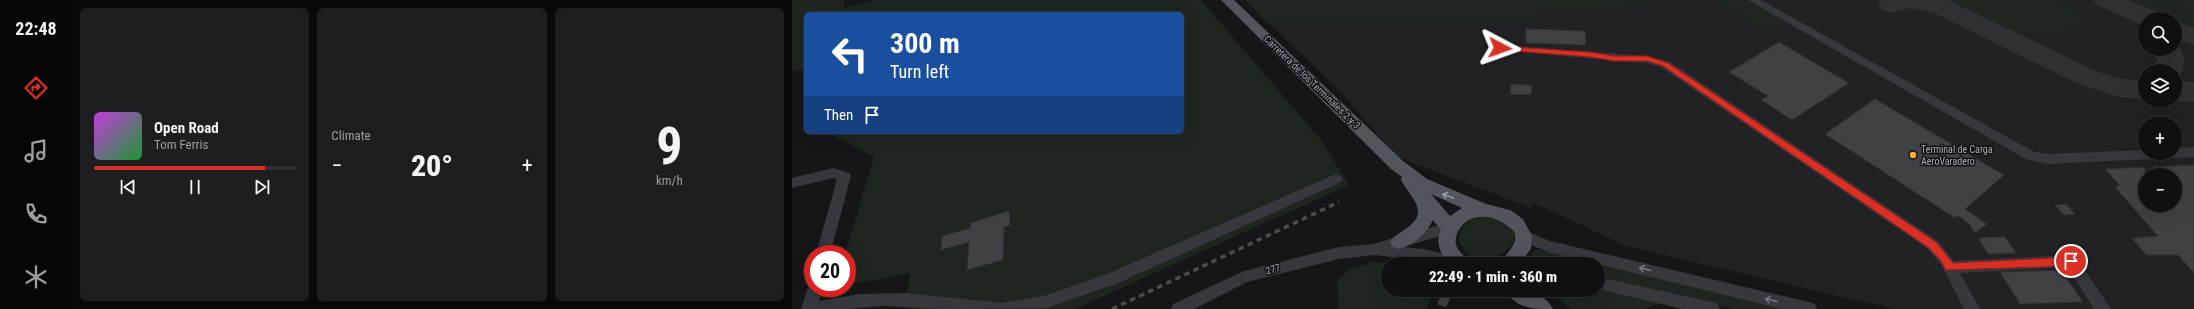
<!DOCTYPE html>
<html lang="en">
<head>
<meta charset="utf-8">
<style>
	:root { --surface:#101012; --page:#1e1e20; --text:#f1f3f6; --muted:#9c9d9f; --line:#303032; --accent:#d93025 }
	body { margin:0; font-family:"Roboto Condensed",sans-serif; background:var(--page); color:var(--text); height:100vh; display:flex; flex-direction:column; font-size:15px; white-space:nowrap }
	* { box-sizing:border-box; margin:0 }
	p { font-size:13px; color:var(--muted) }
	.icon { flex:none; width:22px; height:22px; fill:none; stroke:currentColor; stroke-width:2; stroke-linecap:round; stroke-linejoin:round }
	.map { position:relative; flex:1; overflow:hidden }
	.side { display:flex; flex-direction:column; gap:8px; padding:8px; background:#09090a; width:720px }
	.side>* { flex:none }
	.banner { position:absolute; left:12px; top:12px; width:380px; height:122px; border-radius:6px; box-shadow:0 4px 16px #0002,0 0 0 1px var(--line); background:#1a4fa0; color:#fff; overflow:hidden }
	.controls { position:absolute; left:1346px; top:12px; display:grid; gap:8px }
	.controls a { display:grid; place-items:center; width:44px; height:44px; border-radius:50%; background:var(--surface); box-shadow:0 4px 16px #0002,0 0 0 1px var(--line); font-size:20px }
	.speed { position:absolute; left:12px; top:245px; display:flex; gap:8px; font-size:20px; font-weight:700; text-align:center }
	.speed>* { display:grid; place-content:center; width:52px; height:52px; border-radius:50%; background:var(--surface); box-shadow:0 4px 16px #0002,0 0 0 1px var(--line); line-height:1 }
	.speed .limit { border:6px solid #d22; background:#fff; color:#111 }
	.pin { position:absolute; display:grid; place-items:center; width:34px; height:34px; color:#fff; margin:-17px; border:2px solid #fff; border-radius:50%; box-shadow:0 1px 4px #0007 }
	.me { position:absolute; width:44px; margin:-22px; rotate:94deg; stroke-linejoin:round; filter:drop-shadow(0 0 3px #0008) }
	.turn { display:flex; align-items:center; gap:14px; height:84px; padding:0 20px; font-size:18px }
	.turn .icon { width:52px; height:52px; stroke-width:2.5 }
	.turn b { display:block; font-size:28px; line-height:34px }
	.then { display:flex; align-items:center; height:38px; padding:0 20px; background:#0003; gap:8px; font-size:15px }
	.big { font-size:30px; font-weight:800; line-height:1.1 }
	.side .tile { flex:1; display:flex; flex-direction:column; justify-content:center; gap:6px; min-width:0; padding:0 14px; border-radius:6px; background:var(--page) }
	.side .dial { align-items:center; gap:0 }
	.dial b { font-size:52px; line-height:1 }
	.song { display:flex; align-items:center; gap:12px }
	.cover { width:48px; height:48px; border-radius:6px; background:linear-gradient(135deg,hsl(290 70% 55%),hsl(130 70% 35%)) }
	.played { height:4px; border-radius:2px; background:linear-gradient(90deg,var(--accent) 85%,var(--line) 85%) }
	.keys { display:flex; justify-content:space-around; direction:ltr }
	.heat { display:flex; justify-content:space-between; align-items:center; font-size:22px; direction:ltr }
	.side .tiles { flex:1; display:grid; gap:8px; grid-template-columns:repeat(3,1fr) }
	.trip { position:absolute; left:589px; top:257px; width:224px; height:40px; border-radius:20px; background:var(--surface); box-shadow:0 4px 16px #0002,0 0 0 1px var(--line); font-weight:800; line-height:40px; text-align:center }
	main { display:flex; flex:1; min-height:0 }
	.tab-bar { display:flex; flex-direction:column; width:72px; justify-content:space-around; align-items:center; background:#060607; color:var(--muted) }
	.tab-bar .icon { width:28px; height:28px }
	.tab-bar .active { color:var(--accent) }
	.tab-bar b { font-size:18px; color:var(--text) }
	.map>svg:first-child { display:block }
	.built { fill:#222225; fill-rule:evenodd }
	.green { fill:#1e261f }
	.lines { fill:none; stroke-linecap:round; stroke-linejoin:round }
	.taxiway { fill:#303135; fill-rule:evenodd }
	.building { fill:#404145; stroke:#303034 }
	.minor { fill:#37383d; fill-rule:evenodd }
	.major { fill:#53555c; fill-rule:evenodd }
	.rail { stroke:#4a4c52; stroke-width:3.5; stroke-dasharray:5.5 4.5; stroke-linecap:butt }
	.oneway { stroke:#979ba6 }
	.oneway2 { stroke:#757881 }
	.route { fill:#d93025; stroke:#8d1f18 }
	.poi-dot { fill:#f2b134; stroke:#111113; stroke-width:1.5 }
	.labels { text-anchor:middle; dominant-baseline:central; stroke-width:3; stroke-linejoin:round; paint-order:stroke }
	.street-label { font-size:10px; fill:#a8adb8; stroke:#111113 }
	.poi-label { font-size:10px; fill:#a8adb8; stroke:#111113; text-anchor:start }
</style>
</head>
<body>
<main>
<nav class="tab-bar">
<b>22:48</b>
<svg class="icon active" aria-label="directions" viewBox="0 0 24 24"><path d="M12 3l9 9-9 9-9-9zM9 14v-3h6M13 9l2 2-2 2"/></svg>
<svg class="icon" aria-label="music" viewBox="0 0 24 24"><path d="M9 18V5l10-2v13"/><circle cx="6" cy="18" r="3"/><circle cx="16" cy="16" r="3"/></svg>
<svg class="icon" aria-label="phone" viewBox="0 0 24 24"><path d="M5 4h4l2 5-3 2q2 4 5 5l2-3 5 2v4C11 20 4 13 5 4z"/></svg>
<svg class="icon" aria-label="climate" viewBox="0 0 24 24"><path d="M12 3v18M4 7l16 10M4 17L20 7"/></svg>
</nav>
<section class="side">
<div class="tiles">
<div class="tile">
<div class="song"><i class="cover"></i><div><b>Open Road</b><p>Tom Ferris</p></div></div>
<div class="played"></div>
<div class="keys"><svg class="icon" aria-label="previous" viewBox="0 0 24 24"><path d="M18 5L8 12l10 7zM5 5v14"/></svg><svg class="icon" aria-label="pause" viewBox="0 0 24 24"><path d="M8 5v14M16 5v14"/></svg><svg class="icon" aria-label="next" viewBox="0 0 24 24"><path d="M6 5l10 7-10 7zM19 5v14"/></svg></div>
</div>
<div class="tile"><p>Climate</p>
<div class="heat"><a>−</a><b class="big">20°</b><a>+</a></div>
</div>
<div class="tile dial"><b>9</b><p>km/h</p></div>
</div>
</section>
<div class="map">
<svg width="1402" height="309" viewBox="0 0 1402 309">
	<rect width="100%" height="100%" fill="#161618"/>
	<!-- built -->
	<path class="built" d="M453,0H1402V309H1102L834,246L742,203L739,208L605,157L546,89ZM1353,19H1383V49H1353ZM1353,71H1383V101H1353ZM1353,123H1383V153H1353ZM1353,175H1383V205H1353Z"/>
	<!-- green -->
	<g class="green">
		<path d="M7,0H52V8L83,0H409L529,140L557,185L283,309H112L118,273L55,285V254H53L82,157L42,136L44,132H390V14H14V69L0,72V1Z"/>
		<path d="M453,0H859L823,12L750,9L739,20L478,24L475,23Z"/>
		<path d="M925,0H958L995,21L975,33Z"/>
		<path d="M1157,0H1270C1278,6 1291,10 1291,22L1287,28L1276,32L1227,34Z"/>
		<path d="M1338,0H1402V27Z"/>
		<path d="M695,216C767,233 676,290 667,237C671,222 681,217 695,216Z"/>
		<path d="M743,250H749L805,264H749L740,260L739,253Z"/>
		<path d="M581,262L618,264H596V290H640L634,309H546L545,282L556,270Z"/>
		<path d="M806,264L974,305L992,309H942L806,277Z"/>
		<path d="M806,289L873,302L852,309H780L756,290Z"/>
	</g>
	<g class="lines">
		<!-- taxiway -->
		<g class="taxiway">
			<path d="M1090,0H1156L1306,72L1329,79L1353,80V100L1327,97L1286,84L1142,13L1119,8L1099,13L1090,10L1086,5Z"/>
			<path d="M1301,0H1336L1368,13L1372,19H1353V25H1350L1305,5Z"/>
			<path d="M1383,21L1402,27V45L1383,39Z"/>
			<path d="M1383,43C1393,53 1395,65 1387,77L1383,78V71H1363L1365,62L1360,49H1383Z"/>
			<path d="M1383,81L1402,82V102L1383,101Z"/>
		</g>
	</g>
	<!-- building -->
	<g class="building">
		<path d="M734,29L793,31L794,45L734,43Z"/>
		<path d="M987,42L1057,83L1000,120L969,100L976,96L937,72Z"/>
		<path d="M719,84L740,85L739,95L718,94Z"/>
		<path d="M1083,99L1212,175L1173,209L1195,224L1183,233L1177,224L1166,215L1163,218L1033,134Z"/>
		<path d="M1402,165V273L1386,255H1354L1340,238L1366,236L1323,187L1328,186L1313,169L1353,167V205H1383V175H1361V167Z"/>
		<path d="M1274,204L1283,214L1272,215L1263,205Z"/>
		<path d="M217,211L218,225L212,227L211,260L175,270L177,242L149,250L150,236L179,228L178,223Z"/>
		<path d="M1213,237L1224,253L1196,254L1186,238Z"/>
		<path d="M1269,270L1291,302L1228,304L1208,272Z"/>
		<path d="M652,290H662L654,307L645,304Z"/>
	</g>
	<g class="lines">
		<!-- minor -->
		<g class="minor">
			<path d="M956,0H969L1242,152L1255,154L1353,150V153H1383V148L1402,147V157L1255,164L1234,159Z"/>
			<path d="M708,45L854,56L877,61L1146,241L1162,261L1279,255L1284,257L1319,309H1302L1275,267L1168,273L1188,309H1172L1150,266L1136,249L869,67L854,63L704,50L702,48Z"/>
			<path d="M41,168L57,173L59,176L38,254H24L45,179L41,178L0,188V178Z"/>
			<path d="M544,174L549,176L551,179L549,182L326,283L255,308L155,309L90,306L55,309H9L17,284L21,282V288H30L27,301L67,294L114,293L210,303L255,295L315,274Z"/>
			<path d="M658,222L663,224L665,228L663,232L611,247L632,249L669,258L674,260L676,264H645L584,255L547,259L455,282L402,309H379L381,304L452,271L547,247L581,244Z"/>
			<path d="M732,230L758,241L1017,302L1023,304L1025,309H990L756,252L727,240L725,236L727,232Z"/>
			<path d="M726,250L741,260L743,264H726L719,256L721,252Z"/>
			<path d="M806,277L920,302L926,304L928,309H891L806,289Z"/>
		</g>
		<!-- major -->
		<g class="major">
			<path d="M429,0H442L611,161L635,179L694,204L718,210L731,219L740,236L739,249L727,264H707C712,255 725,247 723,235C722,230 717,227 713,224C698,214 677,213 667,230C664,235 662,241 665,247C668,254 675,257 678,264L656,263C648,253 643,242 649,230L641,220C634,234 623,244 607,249L601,247L598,242C601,236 607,234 612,230C640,212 619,199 609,180L610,177L599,169ZM639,194L670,208L658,216Z"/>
			<path d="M714,290C731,290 752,291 761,309C742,309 723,309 714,290Z"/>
		</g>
		<!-- rail -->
		<path class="rail" d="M320,309L547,202"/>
	</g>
	<!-- one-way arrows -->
	<defs><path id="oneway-shaft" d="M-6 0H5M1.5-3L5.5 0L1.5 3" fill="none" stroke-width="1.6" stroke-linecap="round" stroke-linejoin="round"/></defs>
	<use class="oneway" href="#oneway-shaft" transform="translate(656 196) rotate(-158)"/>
	<g class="oneway2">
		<use href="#oneway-shaft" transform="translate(853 269) rotate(-166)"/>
		<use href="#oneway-shaft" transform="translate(979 300) rotate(-166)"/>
	</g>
	<!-- route -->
	<path class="route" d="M705,46L798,52L822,56H855L876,63L1144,242L1161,263L1279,257L1284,261L1279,266L1154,270L1148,260L1137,248L871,66L855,61H822L798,57L708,50H705Z"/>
	<!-- markers -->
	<circle class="poi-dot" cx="1121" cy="155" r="4"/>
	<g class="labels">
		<!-- street labels -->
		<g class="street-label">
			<text transform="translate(520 82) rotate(44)">Carretera de los Terminales 2 y 3</text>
			<text transform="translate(481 269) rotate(-16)">277</text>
		</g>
		<!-- poi labels -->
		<g class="poi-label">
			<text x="1129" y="149">Terminal de Carga<tspan x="1129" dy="12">AeroVaradero</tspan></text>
		</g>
	</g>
</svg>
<div class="controls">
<a><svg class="icon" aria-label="search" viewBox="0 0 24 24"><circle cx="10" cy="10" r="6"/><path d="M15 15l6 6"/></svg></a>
<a><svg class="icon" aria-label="layers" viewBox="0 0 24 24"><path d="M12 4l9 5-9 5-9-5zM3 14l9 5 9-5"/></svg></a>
<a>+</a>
<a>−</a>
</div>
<div class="speed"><div class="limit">20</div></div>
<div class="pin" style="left:1279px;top:261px;background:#d93025"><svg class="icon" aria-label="arrive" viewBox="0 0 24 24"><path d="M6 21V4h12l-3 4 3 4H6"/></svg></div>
<svg class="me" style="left:708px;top:48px" viewBox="-20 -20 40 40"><path d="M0-17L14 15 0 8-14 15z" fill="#d93025" stroke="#fff" stroke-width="4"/></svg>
<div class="trip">22:49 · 1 min · 360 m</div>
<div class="banner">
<div class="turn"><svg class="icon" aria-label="left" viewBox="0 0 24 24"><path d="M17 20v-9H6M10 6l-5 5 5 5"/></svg><div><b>300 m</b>Turn left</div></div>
<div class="then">Then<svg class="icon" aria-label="arrive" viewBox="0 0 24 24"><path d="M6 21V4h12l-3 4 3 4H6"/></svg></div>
</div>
</div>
</main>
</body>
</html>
